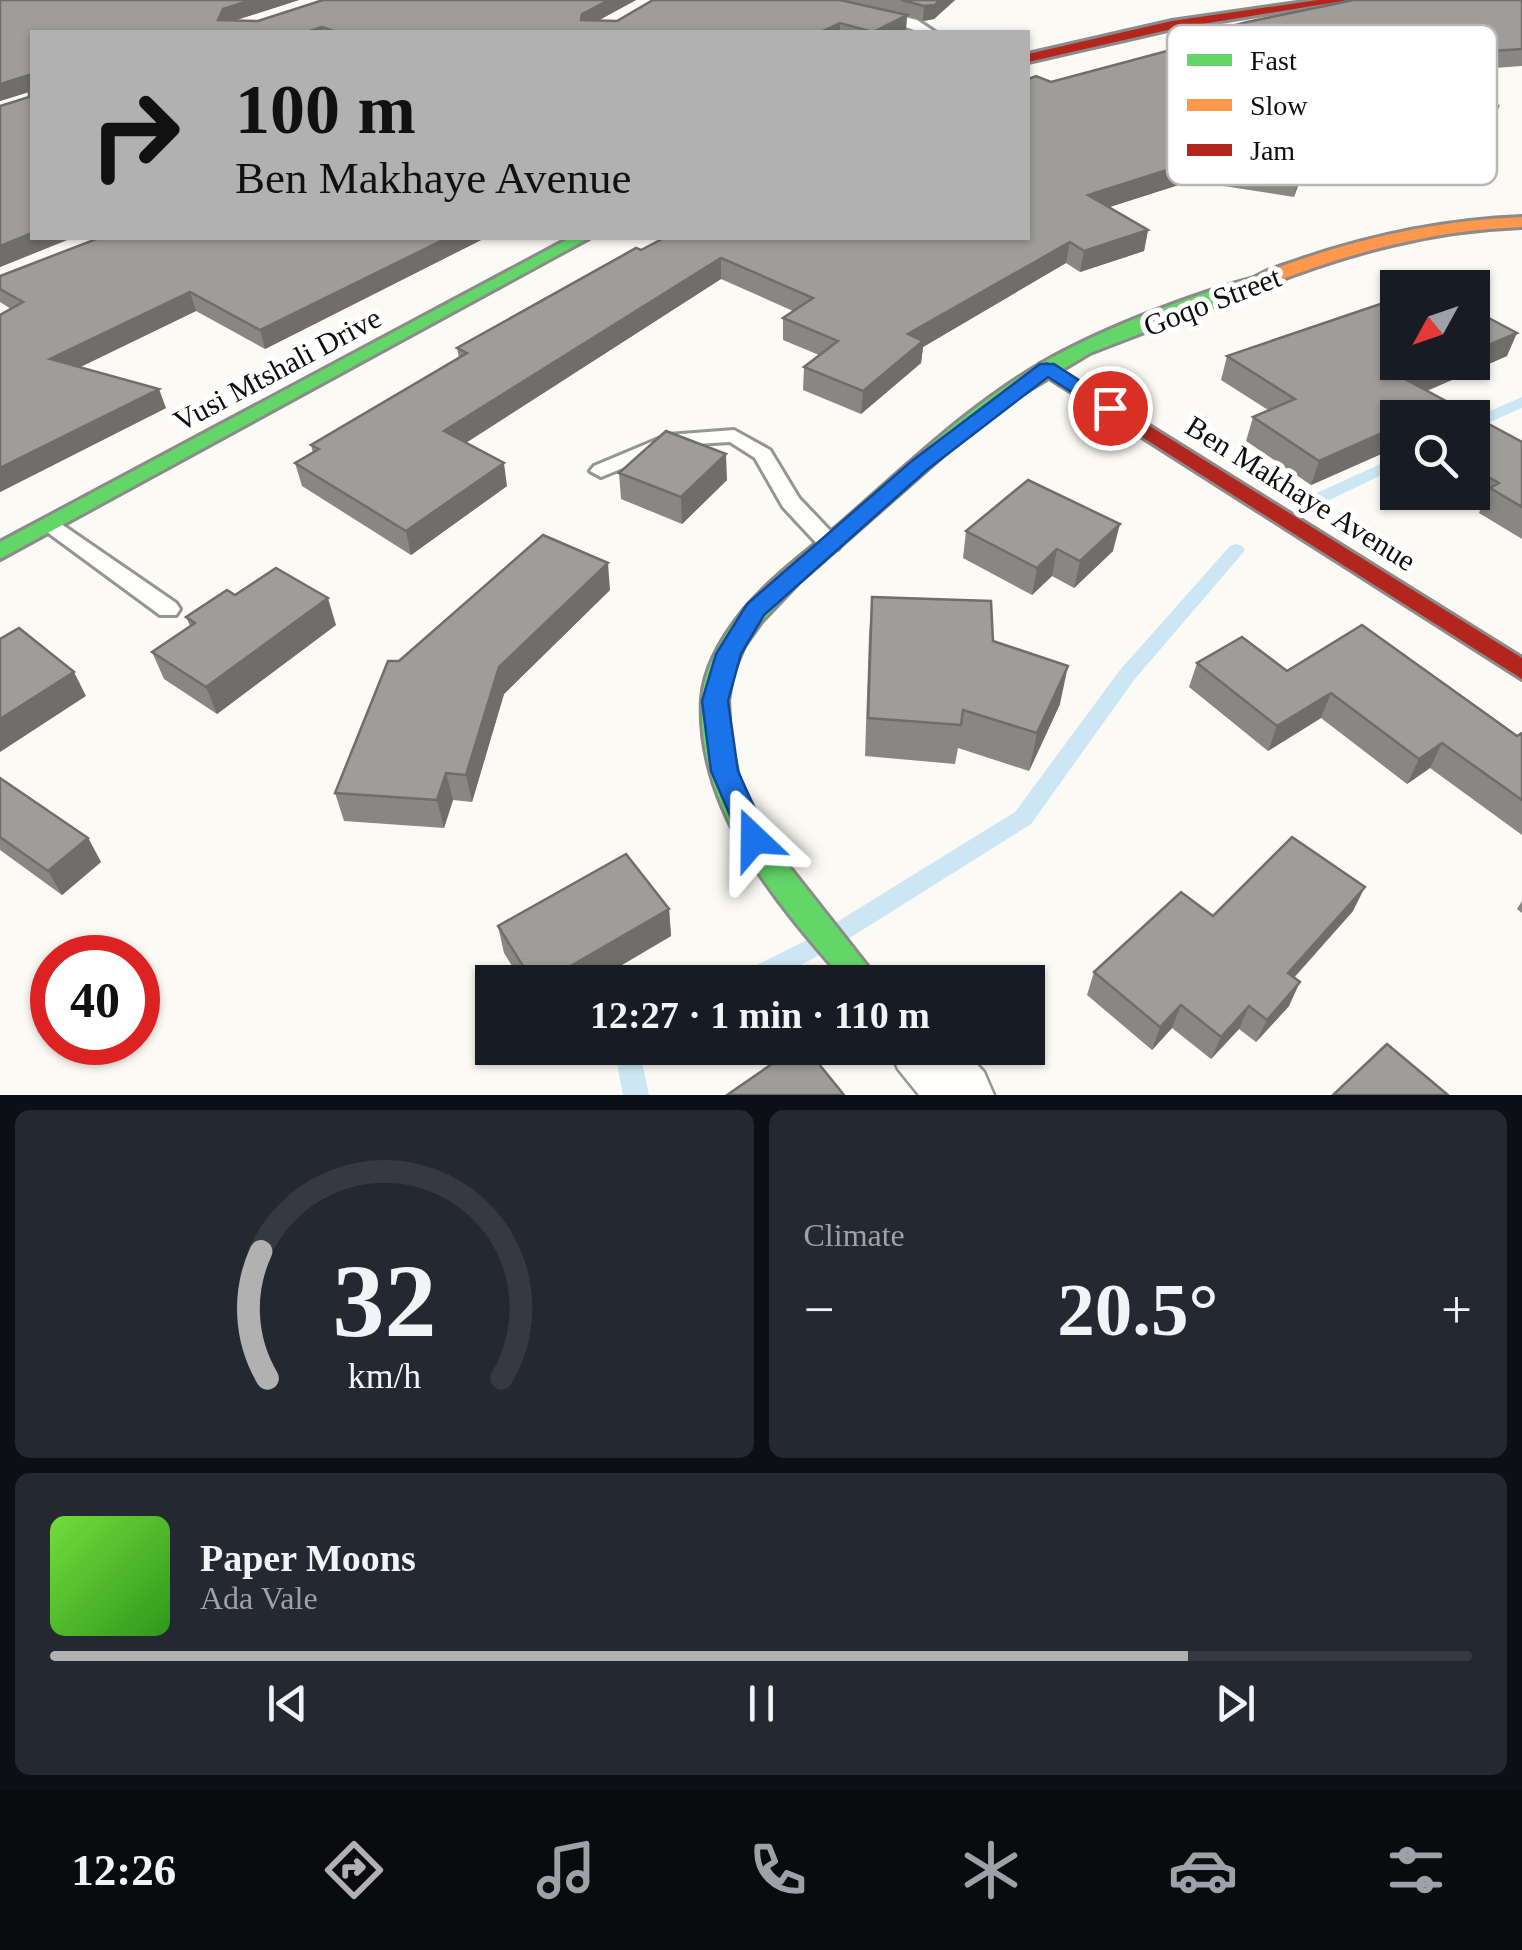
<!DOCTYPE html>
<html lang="en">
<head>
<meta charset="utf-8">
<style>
	:root { --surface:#171b24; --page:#242831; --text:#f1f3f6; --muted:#9ea1a6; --line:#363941; --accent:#b1b1b2 }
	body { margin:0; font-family:"Times New Roman",serif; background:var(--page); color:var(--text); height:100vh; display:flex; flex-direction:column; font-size:38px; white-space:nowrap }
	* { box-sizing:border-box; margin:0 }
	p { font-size:32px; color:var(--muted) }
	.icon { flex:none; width:55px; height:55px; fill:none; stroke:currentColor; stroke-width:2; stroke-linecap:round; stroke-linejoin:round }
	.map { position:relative; height:1095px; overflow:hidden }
	.sheet { display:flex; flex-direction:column; gap:15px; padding:15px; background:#0d0f14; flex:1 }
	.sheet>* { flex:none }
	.hud { position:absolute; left:30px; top:30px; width:1000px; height:210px; border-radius:0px; box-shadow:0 2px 8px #0004; background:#b1b1b2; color:#111; overflow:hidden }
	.needle { width:65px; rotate:230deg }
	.buttons { position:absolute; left:1380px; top:270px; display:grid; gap:20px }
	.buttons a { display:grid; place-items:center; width:110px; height:110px; border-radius:0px; background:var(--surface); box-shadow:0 2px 8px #0004; font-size:50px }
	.speed { position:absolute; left:30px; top:935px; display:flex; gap:20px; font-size:50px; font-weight:700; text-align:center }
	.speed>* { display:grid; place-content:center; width:130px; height:130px; border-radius:50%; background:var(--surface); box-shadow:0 2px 8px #0004; line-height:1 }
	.speed .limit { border:15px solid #d22; background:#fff; color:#111 }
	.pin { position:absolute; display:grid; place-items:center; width:85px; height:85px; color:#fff; margin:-42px; border:5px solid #fff; border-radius:50%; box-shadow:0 2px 10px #0007 }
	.me { position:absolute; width:110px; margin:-55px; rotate:337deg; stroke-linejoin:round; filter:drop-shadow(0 0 8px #0008) }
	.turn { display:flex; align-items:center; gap:35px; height:210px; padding:0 40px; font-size:45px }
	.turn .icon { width:130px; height:130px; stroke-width:2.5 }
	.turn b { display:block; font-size:70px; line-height:85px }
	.big { font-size:75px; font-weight:800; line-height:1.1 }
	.sheet .tile { flex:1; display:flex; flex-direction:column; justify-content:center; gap:15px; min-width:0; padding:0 35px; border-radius:15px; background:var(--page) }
	.sheet .dial { align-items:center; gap:0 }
	.dial svg { height:260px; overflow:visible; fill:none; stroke:var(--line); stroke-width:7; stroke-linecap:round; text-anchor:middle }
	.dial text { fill:var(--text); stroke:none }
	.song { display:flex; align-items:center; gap:30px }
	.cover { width:120px; height:120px; border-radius:15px; background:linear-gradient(135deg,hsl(100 70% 55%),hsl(110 70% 35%)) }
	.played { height:10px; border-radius:5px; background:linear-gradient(90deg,var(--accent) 80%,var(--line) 80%) }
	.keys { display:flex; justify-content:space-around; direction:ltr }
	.heat { display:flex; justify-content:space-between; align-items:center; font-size:55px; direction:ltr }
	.sheet .tiles { flex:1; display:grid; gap:15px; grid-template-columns:1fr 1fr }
	.tile:last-child { grid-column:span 2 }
	.trip { position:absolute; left:475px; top:965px; width:570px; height:100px; border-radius:0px; background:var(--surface); box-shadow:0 2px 8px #0004; font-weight:800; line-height:100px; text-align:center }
	.tabs { display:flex; height:160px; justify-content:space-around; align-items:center; background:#090b0e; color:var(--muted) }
	.tabs .icon { width:70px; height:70px }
	.tabs .selected { color:var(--accent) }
	.tabs b { font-size:45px; color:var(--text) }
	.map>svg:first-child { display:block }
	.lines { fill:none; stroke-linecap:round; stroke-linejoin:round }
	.stream { fill:#cce6f3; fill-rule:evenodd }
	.lane-casing { stroke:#959592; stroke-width:6 }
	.street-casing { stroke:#959592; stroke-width:5 }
	.fast-casing { stroke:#8c8b89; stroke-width:6 }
	.slow-casing { stroke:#8c8b89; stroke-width:6 }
	.jam-casing { stroke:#8c8b89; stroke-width:6 }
	.lane { fill:#fefefd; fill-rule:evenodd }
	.street { fill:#fefefd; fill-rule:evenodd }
	.fast { fill:#63d668; fill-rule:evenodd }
	.slow { fill:#ff974d; fill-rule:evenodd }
	.jam { fill:#b3261e; fill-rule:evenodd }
	.wall { fill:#898784 }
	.shaded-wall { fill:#6f6e6b }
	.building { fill:#9f9d99; stroke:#6f6e6b; stroke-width:2.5 }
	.route { fill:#1a73e8; stroke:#114b97; stroke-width:2.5 }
	.labels { text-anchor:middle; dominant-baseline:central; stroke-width:10; stroke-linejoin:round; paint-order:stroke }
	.street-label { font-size:30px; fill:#0f0f0f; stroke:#fff }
	.key { fill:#fff; stroke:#b7b7b7; stroke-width:2.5 }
	.key-label { font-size:28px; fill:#0f0f0f }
</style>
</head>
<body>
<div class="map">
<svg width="1522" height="1095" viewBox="0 0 1522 1095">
	<rect width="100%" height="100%" fill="#fbfaf4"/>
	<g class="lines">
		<!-- stream -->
		<g class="stream">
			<path d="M1522,397V408L1472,430V419Z"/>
			<path d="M1398,456V467L1311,509H1299L1297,505L1299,501Z"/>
			<path d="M1236,544L1242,546L1245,550L1242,554L1134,680L1031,824L848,939L840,942L832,939L828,932L832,925L1015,812L1120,670L1230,546Z"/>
			<path d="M817,935L825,938L829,945L825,952L769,982H735L739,974Z"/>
			<path d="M614,1048H639L649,1095H623Z"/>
		</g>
		<!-- lane casing -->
		<g class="lane-casing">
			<g id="lane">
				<path d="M876,10L917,20L935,32H921L872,17L870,14Z"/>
				<path d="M734,430L770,450L799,498L838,539L841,544L838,549H822L783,507L755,458L730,442L679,445L601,477L590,471L594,466L668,435Z"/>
				<path d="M51,517L176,603L180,609L176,615H160L43,529L40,524Z"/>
			</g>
		</g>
		<!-- street casing -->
		<g class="street-casing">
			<path id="street" d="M889,1048H962L984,1072L994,1095H919L898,1069Z"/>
		</g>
		<!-- fast casing -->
		<g class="fast-casing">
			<g id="fast">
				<path d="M570,238H589L0,559V542Z"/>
				<path d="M1258,277L1267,282L1264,286L1090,353L1010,401L956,444L799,582L761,622L744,646L733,672L728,700L730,741L739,780L772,845L880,982H846C778,904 696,811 702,699C704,667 723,636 743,611C771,578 806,552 839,525C908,465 973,401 1053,357C1110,326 1196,293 1258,277Z"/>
			</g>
		</g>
		<!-- slow casing -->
		<g class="slow-casing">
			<path id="slow" d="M1522,217V227C1431,230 1349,253 1264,286L1258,287L1249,282C1262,271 1283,266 1299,260C1372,235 1445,220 1522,217Z"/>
		</g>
		<!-- jam casing -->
		<g class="jam-casing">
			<g id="jam">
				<path d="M1318,0H1349L1172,29L1028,62V54L1172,21Z"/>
				<path d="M1047,362L1522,658V679L1040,372V364Z"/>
			</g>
		</g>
		<!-- lane -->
		<use href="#lane" class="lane"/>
		<!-- street -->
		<use href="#street" class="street"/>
		<!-- fast -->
		<use href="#fast" class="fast"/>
		<!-- slow -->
		<use href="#slow" class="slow"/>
		<!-- jam -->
		<use href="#jam" class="jam"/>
	</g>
	<!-- wall -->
	<g class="wall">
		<path d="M0,0H299L236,20L258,21L323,0H636L599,20L617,21L653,0H955L934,19L923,21L907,16L906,29L900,32H32V238H72L0,267V106L29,97V92L0,101Z"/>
		<path d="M1522,0V66L1355,78L1476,161L1404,174L1395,169L1342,179L1308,157L1294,197L1191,181L1109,207L1148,230L1144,251L1080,272L1066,263L923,347L921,363L861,414L803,390L804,367L819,355L783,340V318L793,311L721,279L466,443L507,486L411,555L302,486L295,463L313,453L311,445L459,358L457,348L641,250L1028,238L1051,82L1229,35L1231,26Z"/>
		<path d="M100,238H485L265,349L196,311L79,367L166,408L0,492L11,309L0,302V276Z"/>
		<path d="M1227,356H1507L1427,391L1522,442V539L1479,513L1482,505L1461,492H1472V418H1398V456L1388,451L1311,485L1246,441L1253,417L1268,410L1221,380Z"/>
		<path d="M619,473L727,480L682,524L621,499Z"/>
		<path d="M966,531L1113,551L1074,588L1052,576L1032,595L963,558Z"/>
		<path d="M610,590L504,694L472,802L453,800L444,828L344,821L335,793L399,661Z"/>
		<path d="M235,595L336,625L217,714L164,679L152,652L190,626L186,617Z"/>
		<path d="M872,597L993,641L1060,704L1029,771L958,748L955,764L865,756L869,635Z"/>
		<path d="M1197,663L1287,671L1517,736L1522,733V835L1430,768L1407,784L1321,718L1268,751L1189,687Z"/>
		<path d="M0,778L88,838L101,862L62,895L0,850Z"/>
		<path d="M1522,901V913L1517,909Z"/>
		<path d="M669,909L671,936L593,982H522L504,953L498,926Z"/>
		<path d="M1353,911L1294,978L1289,1006L1256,1042L1239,1029L1211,1059L1172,1028L1152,1050L1087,995L1094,972L1213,916Z"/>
	</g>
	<!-- shaded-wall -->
	<g class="shaded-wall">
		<path d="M251,0H299L227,23L218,20L223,9Z"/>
		<path d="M609,0H636L583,29L581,20L582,14Z"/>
		<path d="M940,0H955L934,19L923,21L924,6Z"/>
		<path d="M907,15L906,29L900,32H873Z"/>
		<path d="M840,23V32H821Z"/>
		<path d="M322,27L323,32H307Z"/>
		<path d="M29,75L32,91L0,101V84Z"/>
		<path d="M1498,106L1476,161L1404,174L1411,155Z"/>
		<path d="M1314,138L1308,157L1294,197L1299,176Z"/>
		<path d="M1402,150L1395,169L1342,179L1348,159Z"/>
		<path d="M1195,161L1191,181L1085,215L1088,195Z"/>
		<path d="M1148,230L1144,251L1080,272L1084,251Z"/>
		<path d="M32,233V238H72L0,267V246Z"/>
		<path d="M447,238H485L265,349L260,330Z"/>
		<path d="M1070,242L1066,263L923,347L921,363L861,414L863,391L908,334Z"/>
		<path d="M721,258V279L448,454L444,431Z"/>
		<path d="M190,292L196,311L58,378L50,359Z"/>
		<path d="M1517,333L1507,356L1398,403L1407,380L1447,362H1472V352Z"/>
		<path d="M159,389L166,408L0,492V468Z"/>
		<path d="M1398,426L1388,451L1311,485L1319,461Z"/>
		<path d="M726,454L727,480L682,524L681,497Z"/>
		<path d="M504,463L507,486L411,555L406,531Z"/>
		<path d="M1120,524L1113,551L1074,588L1080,561Z"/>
		<path d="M1057,549L1052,576L1032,595L1037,568Z"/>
		<path d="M608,563L610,590L504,694L472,802L466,775L499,667Z"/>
		<path d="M328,598L336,625L217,714L206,687Z"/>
		<path d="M1068,666L1060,704L1029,771L1037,733Z"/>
		<path d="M74,672L86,696L0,752V719Z"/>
		<path d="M1331,693L1321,718L1268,751L1277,726Z"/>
		<path d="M1442,743L1430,768L1407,784L1419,759Z"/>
		<path d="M446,773L453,800L444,828L437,800Z"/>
		<path d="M88,838L101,862L62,895L48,871Z"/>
		<path d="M1365,887L1353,911L1277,996L1288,973Z"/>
		<path d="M669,909L671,936L593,982H543Z"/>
		<path d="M1300,982L1289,1006L1256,1042L1267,1020Z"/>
		<path d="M1181,1005L1172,1028L1152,1050L1160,1027Z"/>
		<path d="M1249,1006L1239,1029L1211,1059L1221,1037Z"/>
	</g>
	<!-- building -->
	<g class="building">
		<path d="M0,0H251L223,9L218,20L258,21L323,0H609L582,14L581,20L617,21L653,0H840L907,15L873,32L840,23L821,32H336L322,27L307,32H32V233L0,246V106L29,97V75L0,84Z"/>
		<path d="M901,0H940L935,5L924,6Z"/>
		<path d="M1354,0H1522V49L1312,63V69L1498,106L1484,141L1411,155L1402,150L1348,159L1314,138L1299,176L1195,161L1088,195L1148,230L1084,251L1070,242L908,334L923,341L863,391L804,367L838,341L783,318L813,298L721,258L444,431L504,463L406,531L295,463L319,449L311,445L467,353L457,348L636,248L641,250L664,238H1028V79L1036,76L1051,82L1242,31L1231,26L1247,22Z"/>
		<path d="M99,238H447L260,330L190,292L50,359L159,389L0,468V315L23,302L0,289V276Z"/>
		<path d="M1398,298V362H1447L1407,380L1522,442V507L1490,488L1499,483L1472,468V418H1398V426L1319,461L1253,417L1295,399L1227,356Z"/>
		<path d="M1472,309L1517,333L1472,352Z"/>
		<path d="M666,431L726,454L681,497L619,473Z"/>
		<path d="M1028,480L1120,524L1080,561L1057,549L1037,568L966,531Z"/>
		<path d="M543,535L608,563L499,667L466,775L446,773L437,800L335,793L388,661H399Z"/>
		<path d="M276,568L328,598L206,687L152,652L195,623L186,617L227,590L235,595Z"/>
		<path d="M872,597L991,601L993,641L1068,666L1037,733L963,710L961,725L868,718Z"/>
		<path d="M1362,625L1517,736L1522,733V800L1442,743L1419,759L1331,693L1277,726L1197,663L1242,637L1287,671Z"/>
		<path d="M19,628L74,672L0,719V639Z"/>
		<path d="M0,778L88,838L48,871L0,837Z"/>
		<path d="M1292,837L1365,887L1288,973L1300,982L1267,1020L1249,1006L1221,1037L1181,1005L1160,1027L1094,972L1181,892L1213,916Z"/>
		<path d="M626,854L669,909L543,982H533L498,926Z"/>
		<path d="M1387,1044L1448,1095H1333Z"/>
		<path d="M795,1048H806L844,1095H727Z"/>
	</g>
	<!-- route -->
	<path class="route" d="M1040,364H1054L1121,408L1103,412L1048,377L928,469L764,615L741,654L728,701L738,771L768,839L764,848H744L711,771L702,701L716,654L747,604L913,460Z"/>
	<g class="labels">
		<!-- street labels -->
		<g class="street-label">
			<text transform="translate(1212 301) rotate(-21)">Goqo Street</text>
			<text transform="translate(277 369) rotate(-28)">Vusi Mtshali Drive</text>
			<text transform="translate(1301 493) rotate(32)">Ben Makhaye Avenue</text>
		</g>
	</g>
	<!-- legend -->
	<rect x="1167" y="25" width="330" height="160" rx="15" class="key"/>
	<rect x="1187" y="54" width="45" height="12" fill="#63d668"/>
	<rect x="1187" y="99" width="45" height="12" fill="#ff974d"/>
	<rect x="1187" y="144" width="45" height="12" fill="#b3261e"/>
	<g class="key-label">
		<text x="1250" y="70">Fast</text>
		<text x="1250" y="115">Slow</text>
		<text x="1250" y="160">Jam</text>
	</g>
</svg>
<div class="buttons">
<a><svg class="needle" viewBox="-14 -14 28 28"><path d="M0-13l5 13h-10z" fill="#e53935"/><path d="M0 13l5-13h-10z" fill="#9ea1a6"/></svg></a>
<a><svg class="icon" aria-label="search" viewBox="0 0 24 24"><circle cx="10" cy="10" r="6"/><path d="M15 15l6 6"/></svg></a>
</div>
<div class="speed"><div class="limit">40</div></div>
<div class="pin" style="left:1110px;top:408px;background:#d93025"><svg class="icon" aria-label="arrive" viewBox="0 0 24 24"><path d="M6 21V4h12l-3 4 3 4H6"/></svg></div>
<svg class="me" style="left:754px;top:839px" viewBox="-20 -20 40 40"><path d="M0-17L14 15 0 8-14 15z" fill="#1a73e8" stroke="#fff" stroke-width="4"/></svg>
<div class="trip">12:27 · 1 min · 110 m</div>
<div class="hud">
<div class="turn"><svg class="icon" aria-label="right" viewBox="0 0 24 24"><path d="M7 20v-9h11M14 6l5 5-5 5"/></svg><div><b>100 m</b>Ben Makhaye Avenue</div></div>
</div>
</div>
<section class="sheet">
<div class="tiles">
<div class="tile dial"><svg viewBox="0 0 100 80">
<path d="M14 69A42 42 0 1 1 86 69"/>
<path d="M14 69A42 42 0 0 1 12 30" stroke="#b1b1b2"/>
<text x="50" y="56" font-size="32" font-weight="700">32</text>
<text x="50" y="72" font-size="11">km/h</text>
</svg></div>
<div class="tile"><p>Climate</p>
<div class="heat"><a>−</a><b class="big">20.5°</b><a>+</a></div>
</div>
<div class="tile">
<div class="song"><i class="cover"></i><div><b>Paper Moons</b><p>Ada Vale</p></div></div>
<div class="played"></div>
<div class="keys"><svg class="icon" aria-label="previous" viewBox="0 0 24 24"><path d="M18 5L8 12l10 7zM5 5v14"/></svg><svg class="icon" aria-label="pause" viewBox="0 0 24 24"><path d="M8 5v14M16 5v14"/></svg><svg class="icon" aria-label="next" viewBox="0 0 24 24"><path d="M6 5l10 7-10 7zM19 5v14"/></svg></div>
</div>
</div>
</section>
<nav class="tabs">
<b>12:26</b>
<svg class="icon selected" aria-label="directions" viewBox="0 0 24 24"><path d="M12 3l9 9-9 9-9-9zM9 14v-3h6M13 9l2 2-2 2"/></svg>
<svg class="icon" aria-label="music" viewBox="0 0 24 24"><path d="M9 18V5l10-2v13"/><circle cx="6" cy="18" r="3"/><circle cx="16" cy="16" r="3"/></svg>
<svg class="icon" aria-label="phone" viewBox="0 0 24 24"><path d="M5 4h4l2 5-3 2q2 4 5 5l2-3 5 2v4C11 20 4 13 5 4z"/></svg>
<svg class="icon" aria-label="climate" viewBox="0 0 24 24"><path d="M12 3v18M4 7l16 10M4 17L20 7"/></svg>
<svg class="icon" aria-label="car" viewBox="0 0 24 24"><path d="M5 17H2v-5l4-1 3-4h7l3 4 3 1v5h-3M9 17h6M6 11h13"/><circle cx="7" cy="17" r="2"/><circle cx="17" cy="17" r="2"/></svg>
<svg class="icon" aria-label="filters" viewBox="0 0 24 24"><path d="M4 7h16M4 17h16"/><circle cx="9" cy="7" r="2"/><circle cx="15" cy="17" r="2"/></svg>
</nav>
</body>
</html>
